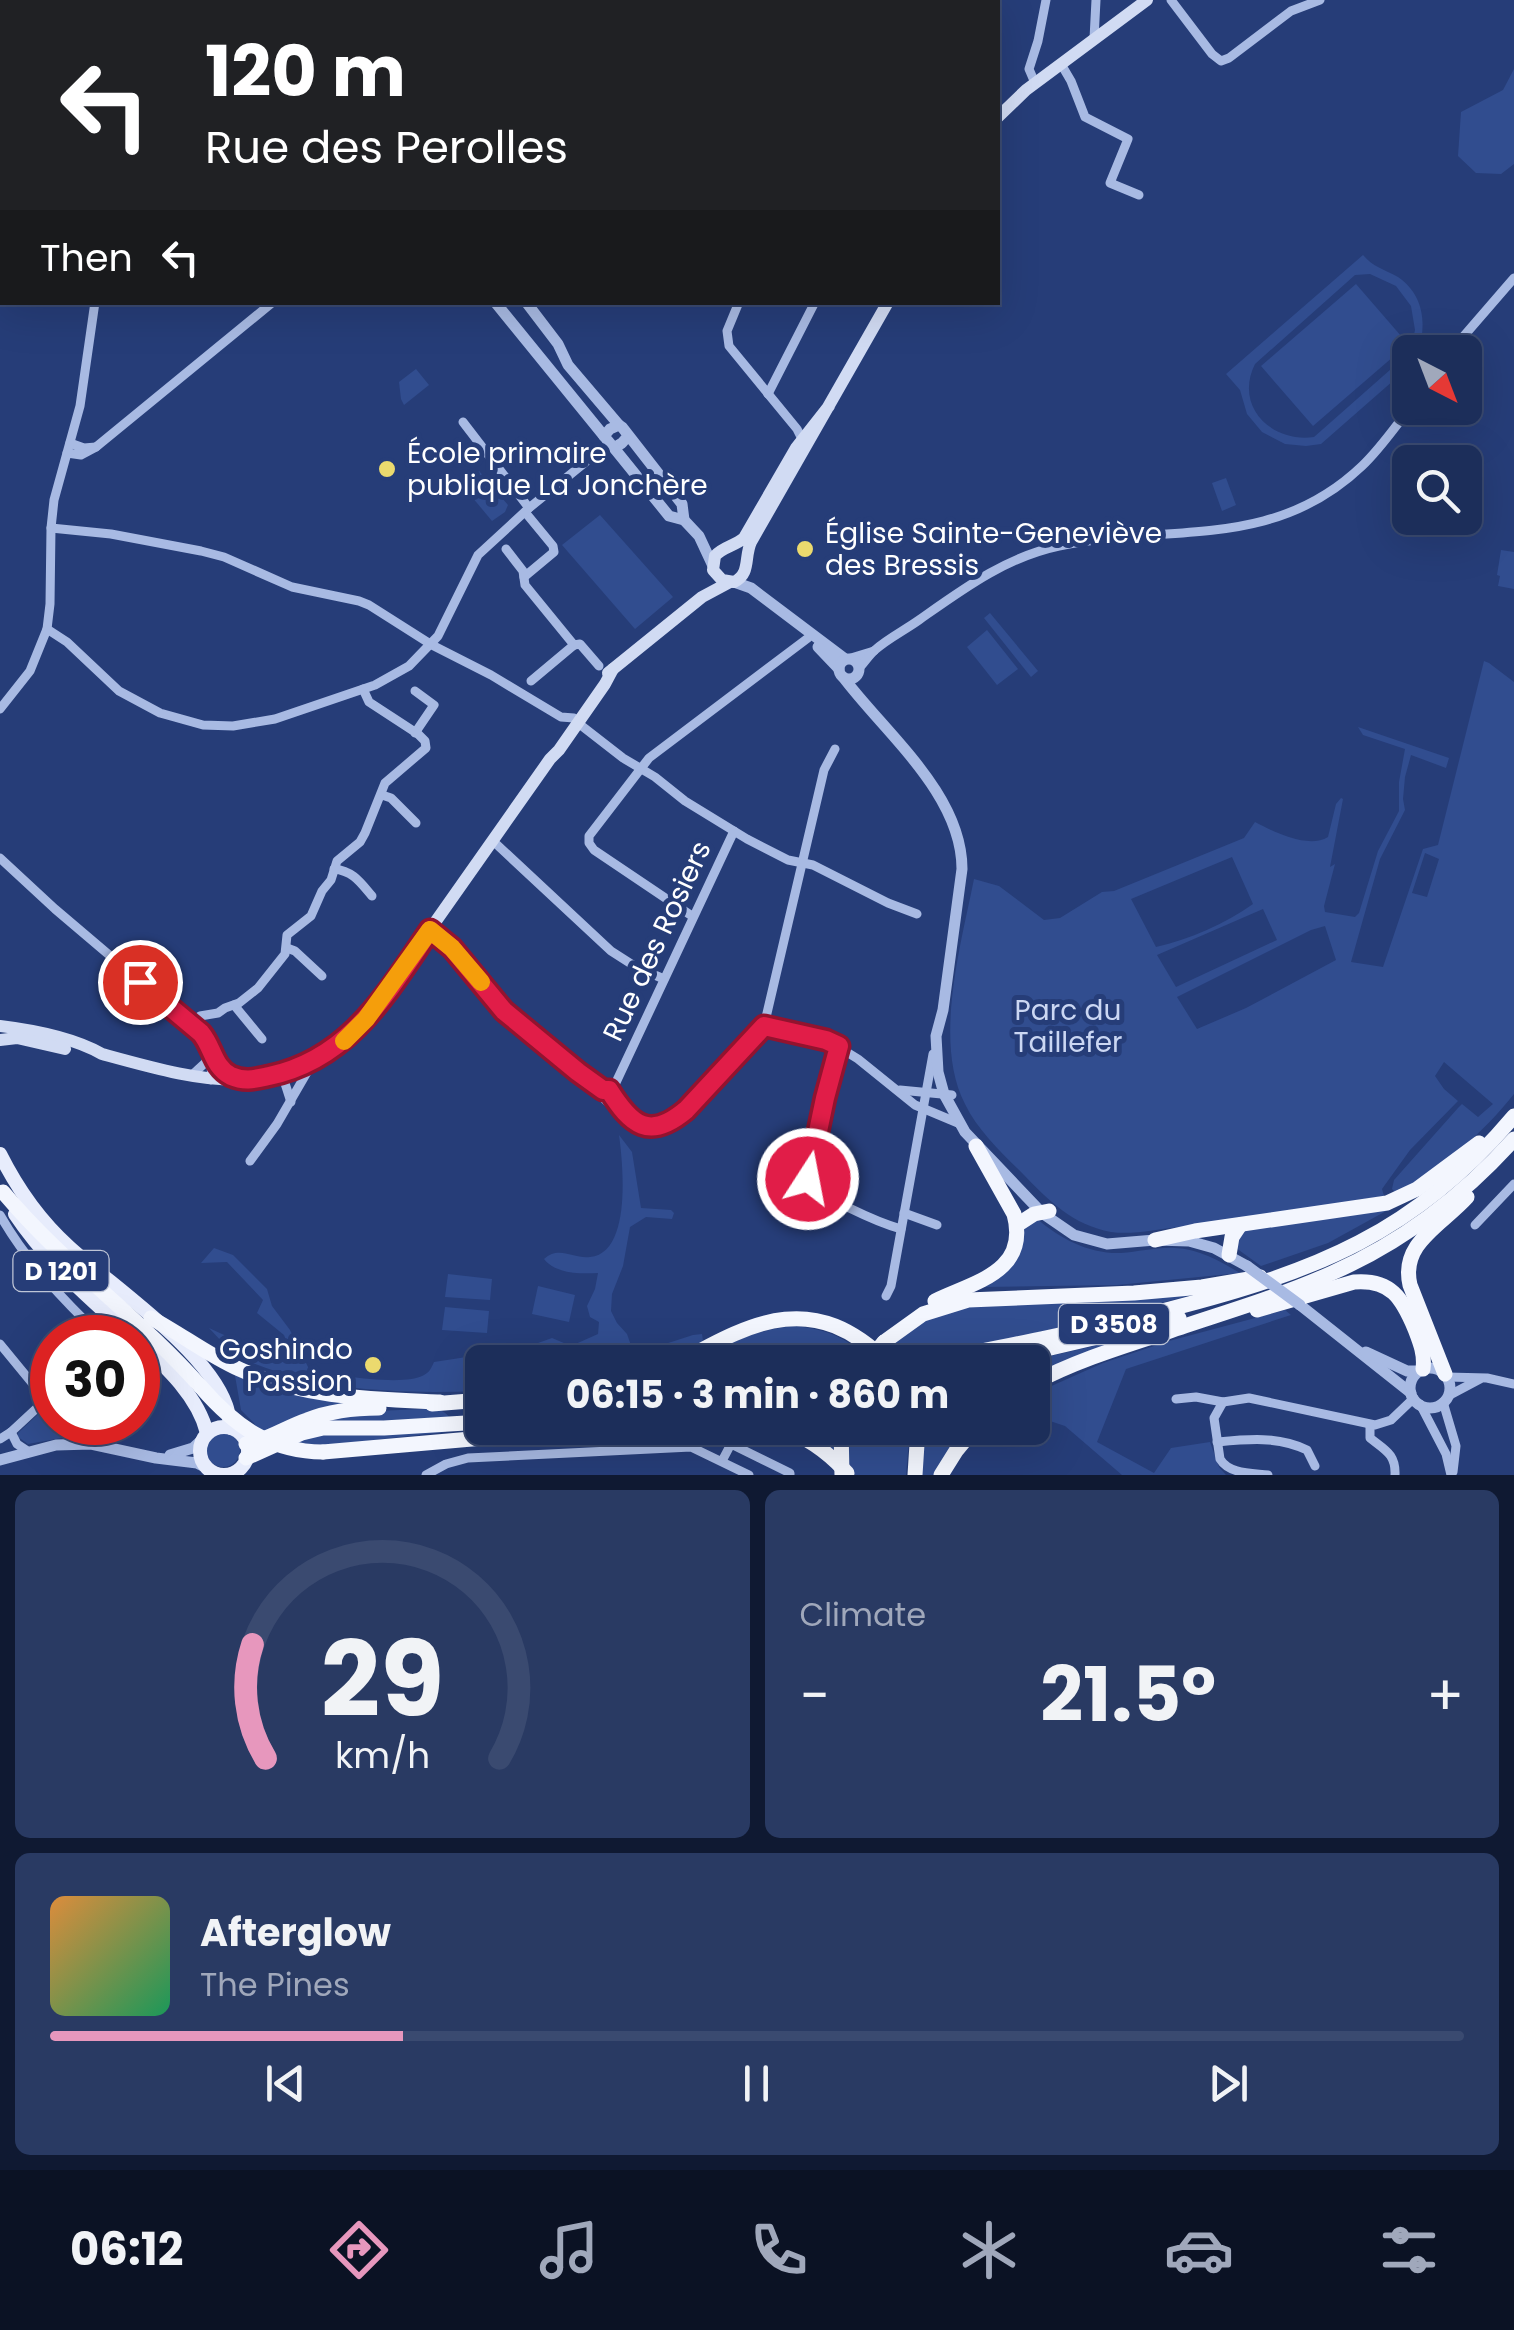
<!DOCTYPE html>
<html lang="en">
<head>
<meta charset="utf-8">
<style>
	:root { --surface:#1c2e5a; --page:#293a63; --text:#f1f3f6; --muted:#a0a8bb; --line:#3a4a70; --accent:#e797bd }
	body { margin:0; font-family:Poppins,sans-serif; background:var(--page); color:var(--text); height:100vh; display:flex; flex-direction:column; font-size:38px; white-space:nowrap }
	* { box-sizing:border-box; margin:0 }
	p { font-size:32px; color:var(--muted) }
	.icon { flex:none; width:55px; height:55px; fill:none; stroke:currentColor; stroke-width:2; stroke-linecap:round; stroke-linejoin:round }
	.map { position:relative; height:1475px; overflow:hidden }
	.panel { display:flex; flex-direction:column; gap:15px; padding:15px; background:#0f1932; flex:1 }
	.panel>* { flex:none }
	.banner { position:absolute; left:0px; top:0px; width:1000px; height:305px; box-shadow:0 10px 40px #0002,0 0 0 2px var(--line); background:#202124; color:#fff; overflow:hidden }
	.needle { width:65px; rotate:138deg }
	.controls { position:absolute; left:1392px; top:335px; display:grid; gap:20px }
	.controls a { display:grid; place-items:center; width:90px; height:90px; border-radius:15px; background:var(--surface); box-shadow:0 10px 40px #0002,0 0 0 2px var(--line); font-size:50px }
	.speed { position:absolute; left:30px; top:1315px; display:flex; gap:20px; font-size:50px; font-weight:700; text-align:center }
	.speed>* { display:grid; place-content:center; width:130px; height:130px; border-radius:50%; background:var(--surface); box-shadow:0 10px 40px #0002,0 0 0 2px var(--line); line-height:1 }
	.speed .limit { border:15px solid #d22; background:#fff; color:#111 }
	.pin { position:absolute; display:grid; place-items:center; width:85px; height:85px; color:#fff; margin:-42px; border:5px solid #fff; border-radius:50%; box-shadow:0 2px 10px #0007 }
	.me { position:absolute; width:110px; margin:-55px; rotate:11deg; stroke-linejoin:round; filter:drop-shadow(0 0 8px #0008) }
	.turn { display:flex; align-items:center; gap:35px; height:210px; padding:0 40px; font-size:45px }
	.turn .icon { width:130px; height:130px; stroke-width:2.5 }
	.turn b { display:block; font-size:70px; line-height:85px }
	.then { display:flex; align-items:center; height:95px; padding:0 40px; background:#0003; gap:20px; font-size:38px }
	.big { font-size:75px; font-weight:700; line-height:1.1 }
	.panel .tile { flex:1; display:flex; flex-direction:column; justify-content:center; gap:15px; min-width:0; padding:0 35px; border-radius:15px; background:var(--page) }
	.panel .dial { align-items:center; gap:0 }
	.dial svg { height:260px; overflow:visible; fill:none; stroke:var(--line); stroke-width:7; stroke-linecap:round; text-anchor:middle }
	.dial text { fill:var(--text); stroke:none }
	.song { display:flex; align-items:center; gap:30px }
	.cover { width:120px; height:120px; border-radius:15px; background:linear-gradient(135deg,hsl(30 70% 55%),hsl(150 70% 35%)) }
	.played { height:10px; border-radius:5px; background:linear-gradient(90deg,var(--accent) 25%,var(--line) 25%) }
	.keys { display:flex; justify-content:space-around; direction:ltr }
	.heat { display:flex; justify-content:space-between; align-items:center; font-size:55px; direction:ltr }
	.panel .tiles { flex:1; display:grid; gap:15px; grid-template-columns:1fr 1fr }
	.tile:last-child { grid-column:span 2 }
	.trip { position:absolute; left:465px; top:1345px; width:585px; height:100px; border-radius:15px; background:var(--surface); box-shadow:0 10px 40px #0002,0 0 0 2px var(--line); font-weight:700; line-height:100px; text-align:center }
	.tab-bar { display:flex; height:160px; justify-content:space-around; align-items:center; background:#0b1224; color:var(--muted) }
	.tab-bar .icon { width:70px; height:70px }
	.tab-bar .selected { color:var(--accent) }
	.tab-bar b { font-size:45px; color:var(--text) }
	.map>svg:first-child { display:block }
	.green { fill:#314d8f; fill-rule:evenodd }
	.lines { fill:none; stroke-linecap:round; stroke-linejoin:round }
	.minor { stroke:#a8bae3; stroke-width:9 }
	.tertiary { stroke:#a8bae3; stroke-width:11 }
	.secondary { stroke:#d1dbf3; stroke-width:12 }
	.primary { stroke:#e7ecfc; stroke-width:14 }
	.trunk { stroke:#f3f6fe; stroke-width:15 }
	.tertiary-bridge { stroke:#a8bae3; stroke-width:11 }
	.trunk-bridge { stroke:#f3f6fe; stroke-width:15 }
	.route-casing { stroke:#92132f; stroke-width:25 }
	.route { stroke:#e11d48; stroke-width:18 }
	.slow { stroke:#f59e0b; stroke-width:18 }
	.poi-dot { fill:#ebda6e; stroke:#263d78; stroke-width:4 }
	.labels { text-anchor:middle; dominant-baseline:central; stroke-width:10; stroke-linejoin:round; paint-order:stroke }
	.shield { fill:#263d78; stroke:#bec5d6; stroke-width:2.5 }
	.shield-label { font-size:25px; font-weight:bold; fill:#fff }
	.poi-label { font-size:28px; fill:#fff; stroke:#263d78; text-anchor:start }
	.street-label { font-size:28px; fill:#fff; stroke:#263d78 }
	.park-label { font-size:28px; fill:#cbd7f3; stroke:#263d78 }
</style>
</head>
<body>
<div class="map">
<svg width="1514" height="1475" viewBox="0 0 1514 1475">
	<rect width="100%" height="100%" fill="#263d78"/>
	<!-- green -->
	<g class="green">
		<path d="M1514,69V164L1501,174L1476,173L1458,156L1461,112L1503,90Z"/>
		<path d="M1363,255C1373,267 1384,269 1398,277C1424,295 1427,324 1418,352H1410V366L1321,444L1306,446L1285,444L1262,432L1247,414L1240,390L1226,374ZM1370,274L1396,286L1411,306L1415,330L1411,348L1408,354L1314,437C1271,443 1234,406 1255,364L1355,275Z"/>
		<path d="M1356,284L1408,344L1313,426L1261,366Z"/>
		<path d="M416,369L429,385L404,405L401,399L399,382Z"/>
		<path d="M479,471L508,505L505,512L492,521L462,485Z"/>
		<path d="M1226,478L1236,505L1222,511L1212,483Z"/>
		<path d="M600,515L673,597L635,629L562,545Z"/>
		<path d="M1501,550L1514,552V589L1498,586L1500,576L1497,575Z"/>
		<path d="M990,613L1038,671L1031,677L984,618Z"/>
		<path d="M987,630L1018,669L997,685L967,647Z"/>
		<path d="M1484,661L1489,663L1514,682V1094C1483,1133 1441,1170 1396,1193L1392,1189L1394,1180L1458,1108L1462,1104L1478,1117L1493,1104L1444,1062L1435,1076L1444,1089L1458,1101L1410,1150L1382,1189L1384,1196C1316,1206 1248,1219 1180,1227C1158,1229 1133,1235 1111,1232C1073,1225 1049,1201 1023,1174C1002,1153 978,1131 965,1104C933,1042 961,945 974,879L999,886L1044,920L1060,918L1102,892L1114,891L1244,838L1255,822C1274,832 1308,849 1328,837L1336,804L1341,798L1343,799L1330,867L1335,864L1324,906L1325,912L1355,917L1359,913L1378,851L1399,811V782L1405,749L1363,735L1358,727L1449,758L1446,768L1411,755L1405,777L1403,799L1405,810L1380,859L1351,962L1383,967L1423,849L1438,845ZM1425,853L1439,859L1427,897L1412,893ZM1232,857L1253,904C1225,924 1190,939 1156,947L1131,899ZM1263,909L1277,940L1176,987L1157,955ZM1325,926L1336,960L1246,1008L1197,1029L1177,997L1311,930Z"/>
		<path d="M619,1135L632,1152L641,1208L671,1210L674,1213L672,1219L646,1217L630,1227L623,1266L612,1294L611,1311L617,1323L627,1334L634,1354L693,1335L702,1334L703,1341L664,1362H482V1391C394,1394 301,1392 221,1348L223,1343L209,1328L276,1359L293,1358L284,1335L257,1313L263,1300L227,1262L201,1263L214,1248L233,1255L267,1289L272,1306L290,1330L309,1369C331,1375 405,1387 424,1375C430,1372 431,1368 434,1362L524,1348L552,1338L571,1346L598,1334L599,1322L590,1317L587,1306L595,1289L598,1273C580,1274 556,1274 544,1259C559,1245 573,1259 590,1257C632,1253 623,1164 619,1135Z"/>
		<path d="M1397,1205L1328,1243L1261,1266L1236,1248L1237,1237L1244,1230Z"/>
		<path d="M1037,1219C1061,1239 1089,1254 1121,1253C1139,1252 1157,1247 1175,1248C1199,1249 1220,1261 1240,1273L1117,1285L982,1287L1020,1232Z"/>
		<path d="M448,1274L492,1279L490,1300L445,1297Z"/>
		<path d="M538,1286L575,1295L569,1322L532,1314Z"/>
		<path d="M1199,1293C1098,1320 995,1344 892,1360L883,1350L902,1331L955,1306Z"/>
		<path d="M445,1307L489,1311L487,1333L442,1330Z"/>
		<path d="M1285,1310L1291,1315L1126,1369L1097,1442L1154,1473L1171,1448L1210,1442L1219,1467L1226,1475H1122L1065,1426L1050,1421L1040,1403L1033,1407V1395L1038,1392L1103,1363L1169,1341Z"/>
		<path d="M795,1326C831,1330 846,1338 873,1362H692C726,1345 756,1329 795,1326Z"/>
		<path d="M1116,1341L1033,1377L1032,1362H1024Z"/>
		<path d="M234,1370L354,1401L265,1432L256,1428L254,1423L241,1410Z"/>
		<path d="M52,1401V1422L111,1423L107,1429L93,1436L62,1438L28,1444L18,1437V1433Z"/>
		<path d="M423,1409C433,1409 443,1408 449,1417L294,1426L354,1412Z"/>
		<path d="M795,1428H906L909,1440L906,1475H855L847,1466Z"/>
		<path d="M922,1428H967L934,1475H920Z"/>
		<path d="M446,1430V1432L328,1445L290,1443L317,1433Z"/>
		<circle cx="223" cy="1450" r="17"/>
	</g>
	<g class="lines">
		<!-- minor -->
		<g class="minor">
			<path d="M738,0L739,2"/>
			<path d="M895,0L896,2"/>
			<path d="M1171,0L1212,54L1221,61L1229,58L1291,11L1320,0"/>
			<path d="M129,2L130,0"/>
			<path d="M1094,39L1096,0"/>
			<path d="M1061,64L1071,81L1085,117L1128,139L1110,183L1139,195"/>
			<path d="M1035,83L1029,69L1038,41L1046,0"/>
			<path d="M739,302L727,331L729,346L797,429L803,441"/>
			<path d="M1450,352L1514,278"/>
			<path d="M768,394L815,302"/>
			<path d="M463,422L529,508"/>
			<path d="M96,447L273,302"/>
			<path d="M67,453L81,455L96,447L84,448L70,443"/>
			<path d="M51,528L111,534L201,551L224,557L292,587L359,601L369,605L432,645L491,675L561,717L574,718"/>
			<path d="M506,549L523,571L525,585L574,645L580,644L599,666"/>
			<path d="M524,577L554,552L553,546L525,512"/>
			<path d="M47,629L67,642L119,691L160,713L203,725L233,726L275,719L375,685L409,666L438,636L478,555L529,508L609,443"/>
			<path d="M851,658L874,651"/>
			<path d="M860,667C865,662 869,655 875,650C887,639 905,630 919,620C963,589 1006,557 1059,546C1168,523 1272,552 1362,466C1380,449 1395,427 1410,408"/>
			<path d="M531,681L574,645"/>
			<path d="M415,691L434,705L415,733"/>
			<path d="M0,709L30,671L47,629L50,604L51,528L54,500L80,406L95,302"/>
			<path d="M578,723L623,758L655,777L685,801L747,839L788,860L813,865L888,903L917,914"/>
			<path d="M382,795L391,798L416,823"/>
			<path d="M493,841L611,951L636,967L664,979"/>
			<path d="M0,858L55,909L201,1033C213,1047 212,1063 211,1080"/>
			<path d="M334,869C353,871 360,882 372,896"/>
			<path d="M692,916L594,850L589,843V836L649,758L808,638"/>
			<path d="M431,929C460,953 478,985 504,1011C533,1041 570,1064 603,1090"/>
			<path d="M287,948L295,951L322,976"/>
			<path d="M234,1005L262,1039"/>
			<path d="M191,1025L200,1016L218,1013L225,1008L239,1003L258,988L285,954L287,935L311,916L322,891L331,880L337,861L360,842L365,833L385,783L426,748L425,741L418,734L369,702L363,689"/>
			<path d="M764,1026L832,1043L858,1059L915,1105L958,1123"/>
			<path d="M839,1046L825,1098L808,1179C818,1197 880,1223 901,1229"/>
			<path d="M282,1074L291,1102"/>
			<path d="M192,1075L205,1063L211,1053L225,1072L235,1077"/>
			<path d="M900,1090L952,1095"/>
			<path d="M611,1093L734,831"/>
			<path d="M604,1099L622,1115L641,1125L656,1127L667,1124L685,1110L764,1026L824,770L835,749"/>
			<path d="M250,1161L277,1124L313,1062"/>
			<path d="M904,1213L937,1225"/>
			<path d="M0,1215C26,1261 64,1301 103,1338"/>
			<path d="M1475,1225L1514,1184"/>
			<path d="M886,1296L891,1286L933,1054"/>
			<path d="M0,1344L46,1400"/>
			<path d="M1447,1377L1487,1378L1514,1384"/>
			<path d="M1448,1396L1480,1379"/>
			<path d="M1176,1399L1196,1397L1223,1402L1249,1398L1375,1425L1391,1420L1414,1398"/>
			<path d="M1223,1402L1214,1418L1220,1459C1229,1474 1251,1473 1268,1475"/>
			<path d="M1443,1402L1456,1446L1453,1472"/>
			<path d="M1420,1404L1446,1454L1451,1475"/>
			<path d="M1370,1425V1438C1385,1450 1396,1454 1395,1475"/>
			<path d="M11,1432L17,1444L26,1450"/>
			<path d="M0,1439L11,1432L52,1394"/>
			<path d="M1217,1442C1248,1439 1278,1436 1307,1450L1315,1466"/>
			<path d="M722,1461L731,1444L790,1473V1475"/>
			<path d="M426,1475L446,1464L468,1458L691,1447L749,1475"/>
		</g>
		<!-- tertiary -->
		<g class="tertiary">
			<path d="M74,0L75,2"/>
			<path d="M332,2V0"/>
			<path d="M349,2V0"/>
			<path d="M0,117L2,110"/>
			<path d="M495,302L604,436"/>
			<path d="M526,302L558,344L568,365L619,425"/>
			<path d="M628,436L622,443L614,448L604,436L610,429L619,425L622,427L682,504L684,520"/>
			<path d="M614,448L669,516L684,520L699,536L713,566"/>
			<path d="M734,582L751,588L845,659"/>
			<path d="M818,647L839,669"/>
			<circle cx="849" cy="669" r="10"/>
			<path d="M843,677C885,733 962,794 962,869L943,1010L936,1036L938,1072L944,1094L965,1132L1042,1213L1074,1235L1107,1244L1155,1240L1189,1241L1214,1248L1247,1266"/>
			<path d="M1300,1305L1411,1393"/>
			<path d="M1366,1352L1407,1371H1420"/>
			<circle cx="1430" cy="1388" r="20"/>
			<path d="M170,1455L193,1448L205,1437"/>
			<path d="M0,1460L56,1445L91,1444L156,1458L197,1463L209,1469"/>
		</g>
		<!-- secondary -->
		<g class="secondary">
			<path d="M998,117L1026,90L1147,0"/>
			<path d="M829,406L796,448L744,538C735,546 722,547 715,556L713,570L722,580L734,582C751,574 744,557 751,542L888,302"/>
			<path d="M608,673L702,597L730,582"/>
			<path d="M0,1026C33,1030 72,1037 102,1054C204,1082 284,1106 367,1019L550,759L559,750L605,684L613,669"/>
			<path d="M0,1040L17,1038L65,1049"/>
		</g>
		<!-- primary -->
		<g class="primary">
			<path d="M10,2L11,0"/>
			<path d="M0,68L2,52"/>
			<path d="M0,98L2,89"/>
			<path d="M0,1154C18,1190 40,1221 69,1247C114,1288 206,1349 226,1405C229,1413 229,1420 231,1428"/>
			<path d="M15,1214C47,1262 91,1300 134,1338"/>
			<path d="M138,1341C165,1366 198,1396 207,1433"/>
			<circle cx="224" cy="1451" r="24"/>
		</g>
		<!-- trunk -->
		<g class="trunk">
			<path d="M3,1192C63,1264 139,1317 201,1387"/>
			<path d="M1017,1225L1034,1214L1049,1211"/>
			<path d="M1155,1240L1195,1231L1387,1203L1417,1189L1479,1143"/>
			<path d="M1229,1255L1232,1237L1240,1225"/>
			<path d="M935,1301C974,1282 1030,1272 1014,1214L976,1146"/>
			<path d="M1257,1310L1354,1282C1391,1279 1402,1298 1415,1329C1420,1342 1425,1354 1423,1369"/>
			<path d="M151,1318C181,1334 208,1355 239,1369C302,1398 372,1399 440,1402"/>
			<path d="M884,1342L923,1314L968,1300L1134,1293L1202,1287L1260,1277"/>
			<path d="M680,1362C756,1319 815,1291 887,1362"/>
			<path d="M926,1362C1008,1346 1090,1330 1170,1309C1314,1272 1416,1233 1514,1116"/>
			<path d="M991,1362L1179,1318"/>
			<path d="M1445,1374L1410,1285C1400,1243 1442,1225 1467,1197"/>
			<path d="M1032,1384C1075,1361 1121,1347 1167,1332C1222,1313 1279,1297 1332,1273C1402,1242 1463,1196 1514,1139"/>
			<path d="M432,1404L482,1400"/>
			<path d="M781,1428C807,1437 829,1453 847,1473"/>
			<path d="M246,1444C268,1440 286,1427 307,1420C330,1411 355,1408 379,1408"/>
			<path d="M323,1452L597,1428"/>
			<path d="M246,1458L302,1433L323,1428H384L482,1422"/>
			<path d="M915,1475L917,1444L915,1428"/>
			<path d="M941,1475L956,1451L975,1428"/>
		</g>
		<!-- tertiary-bridge -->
		<path class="tertiary-bridge" d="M1247,1266L1300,1305"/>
		<!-- trunk-bridge -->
		<g class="trunk-bridge">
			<path d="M867,1362L884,1342"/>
			<path d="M201,1387C234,1425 270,1452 323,1452"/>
			<path d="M841,1428L842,1475"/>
		</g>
	</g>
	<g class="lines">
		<!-- route casing -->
		<g class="route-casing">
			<path id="route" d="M140,982L201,1033C213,1047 213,1067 231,1076C245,1082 255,1079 269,1076C350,1059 387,993 430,930L452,948L504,1011L578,1072L603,1090H609C631,1125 649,1141 686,1110L764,1026L826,1040L839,1046L825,1098L808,1179"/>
		</g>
		<!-- route -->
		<use href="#route" class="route"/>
		<!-- slow -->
		<path class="slow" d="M344,1041L366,1019L430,930L452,948L481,982"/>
	</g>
	<!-- markers -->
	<g class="poi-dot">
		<circle cx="387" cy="469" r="10"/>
		<circle cx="805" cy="549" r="10"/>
		<circle cx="373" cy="1365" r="10"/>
	</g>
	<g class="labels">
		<!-- shield labels -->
		<g class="shield">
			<rect x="13.5" y="1251" width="95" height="40" rx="8"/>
			<rect x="1059" y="1304" width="110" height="40" rx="8"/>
		</g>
		<g class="shield-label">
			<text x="61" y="1271">D 1201</text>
			<text x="1114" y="1324">D 3508</text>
		</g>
		<!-- poi labels -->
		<g class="poi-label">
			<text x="407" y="453">École primaire<tspan x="407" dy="32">publique La Jonchère</tspan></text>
			<text x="825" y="533">Église Sainte-Geneviève<tspan x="825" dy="32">des Bressis</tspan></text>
			<text x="353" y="1349" text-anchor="end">Goshindo<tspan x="353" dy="32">Passion</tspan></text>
		</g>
		<!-- street labels -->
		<g class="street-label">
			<text transform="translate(657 941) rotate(-65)">Rue des Rosiers</text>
		</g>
		<!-- park labels -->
		<g class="park-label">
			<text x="1068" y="1010">Parc du<tspan x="1068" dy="32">Taillefer</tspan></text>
		</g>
	</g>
</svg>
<div class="controls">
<a><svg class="needle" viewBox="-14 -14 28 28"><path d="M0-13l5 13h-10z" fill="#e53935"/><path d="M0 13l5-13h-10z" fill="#a0a8bb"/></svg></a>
<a><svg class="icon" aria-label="search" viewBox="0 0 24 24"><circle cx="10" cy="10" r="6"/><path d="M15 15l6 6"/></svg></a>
</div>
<div class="speed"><div class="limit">30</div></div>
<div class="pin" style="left:140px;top:982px;background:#d93025"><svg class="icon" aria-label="arrive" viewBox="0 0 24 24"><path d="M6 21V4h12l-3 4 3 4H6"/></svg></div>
<svg class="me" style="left:808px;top:1179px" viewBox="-20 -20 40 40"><circle r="17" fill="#e11d48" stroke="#fff" stroke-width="3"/><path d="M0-11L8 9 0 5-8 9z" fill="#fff"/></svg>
<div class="trip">06:15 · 3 min · 860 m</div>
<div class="banner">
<div class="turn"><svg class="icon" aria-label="left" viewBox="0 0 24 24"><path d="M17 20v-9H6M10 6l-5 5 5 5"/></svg><div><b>120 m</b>Rue des Perolles</div></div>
<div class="then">Then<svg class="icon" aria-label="left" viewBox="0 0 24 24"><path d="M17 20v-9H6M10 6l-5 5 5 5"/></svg></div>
</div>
</div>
<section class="panel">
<div class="tiles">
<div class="tile dial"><svg viewBox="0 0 100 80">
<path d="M14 69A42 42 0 1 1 86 69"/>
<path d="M14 69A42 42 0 0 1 10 34" stroke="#e797bd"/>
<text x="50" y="56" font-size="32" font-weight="700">29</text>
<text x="50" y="72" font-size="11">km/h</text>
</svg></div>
<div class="tile"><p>Climate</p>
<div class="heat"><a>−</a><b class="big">21.5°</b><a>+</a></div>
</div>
<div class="tile">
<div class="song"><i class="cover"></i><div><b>Afterglow</b><p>The Pines</p></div></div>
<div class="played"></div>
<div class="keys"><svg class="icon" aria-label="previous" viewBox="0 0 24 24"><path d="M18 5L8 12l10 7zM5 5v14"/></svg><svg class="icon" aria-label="pause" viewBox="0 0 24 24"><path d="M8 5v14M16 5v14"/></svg><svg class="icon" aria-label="next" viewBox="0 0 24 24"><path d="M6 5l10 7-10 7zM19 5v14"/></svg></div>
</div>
</div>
</section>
<nav class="tab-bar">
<b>06:12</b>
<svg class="icon selected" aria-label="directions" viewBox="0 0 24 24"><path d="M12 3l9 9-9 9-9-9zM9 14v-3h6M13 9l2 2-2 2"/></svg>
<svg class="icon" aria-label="music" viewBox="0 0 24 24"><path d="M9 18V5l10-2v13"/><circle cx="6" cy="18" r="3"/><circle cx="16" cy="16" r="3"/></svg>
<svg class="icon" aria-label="phone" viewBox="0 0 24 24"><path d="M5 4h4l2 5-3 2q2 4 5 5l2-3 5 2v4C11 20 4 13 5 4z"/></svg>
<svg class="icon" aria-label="climate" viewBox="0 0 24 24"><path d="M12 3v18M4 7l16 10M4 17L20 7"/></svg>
<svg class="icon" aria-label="car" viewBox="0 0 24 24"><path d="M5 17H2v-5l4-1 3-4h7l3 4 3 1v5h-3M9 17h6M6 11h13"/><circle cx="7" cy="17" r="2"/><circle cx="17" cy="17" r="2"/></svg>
<svg class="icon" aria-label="filters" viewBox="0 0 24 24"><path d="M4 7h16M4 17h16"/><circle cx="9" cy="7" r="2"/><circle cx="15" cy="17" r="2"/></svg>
</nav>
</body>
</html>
